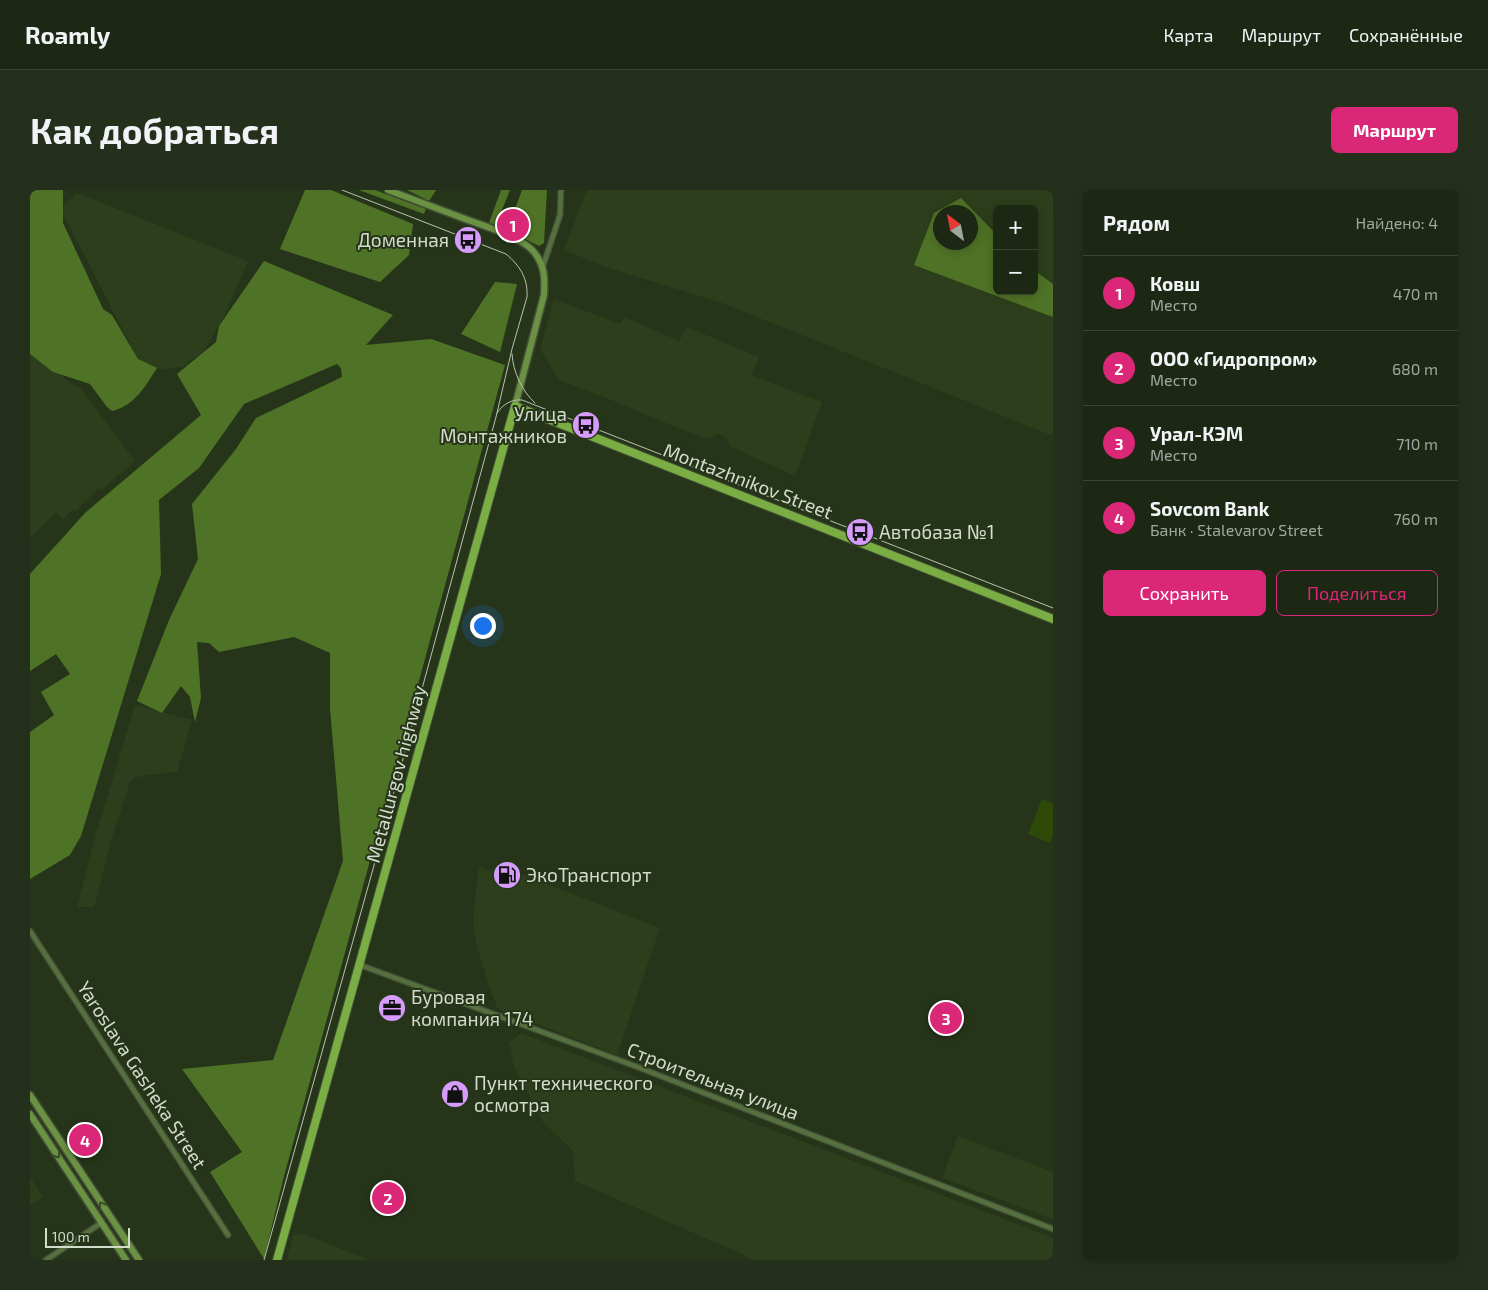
<!DOCTYPE html>
<html lang="ru">
<head>
<meta charset="utf-8">
<style>
  body { margin:0; font-family:"Exo 2",sans-serif; background:#25301c; color:#f1f3f6 }
  .controls { position:absolute; right:15px; top:15px; display:grid; overflow:hidden; border-radius:8px; box-shadow:0 2px 12px #0003 }
  .controls button { width:45px; height:45px; display:grid; place-items:center; padding:0; border:0; border-bottom:1px solid #3a4433; background:#1c2813; color:#f1f3f6; font:25px sans-serif }
  .compass { position:absolute; left:903px; top:15px; width:45px; height:45px; border-radius:50%; background:#1c2813; box-shadow:0 2px 12px #0003; rotate:328deg }
  .scale { position:absolute; left:15px; bottom:12px; width:85px; box-sizing:border-box; padding-left:5px; border:2px solid #d3dccb; border-top:0; font-size:14px; line-height:18px; white-space:nowrap; color:#d3dccb; -webkit-text-stroke:4px #263519; paint-order:stroke }
  .you { position:absolute; left:452px; top:435px; width:18px; height:18px; margin:-12px; border:4px solid #fff; border-radius:50%; background:#1a73e8; box-shadow:0 0 0 8px #1a73e833 }
  .badge { display:grid; place-items:center; width:32px; height:32px; border-radius:50%; background:#db2777; color:#fff; font-size:16px; font-weight:700 }
  .pin { position:absolute; translate:-50% -50%; border:2px solid #fff; box-shadow:0 1px 5px #0006 }
  .list { margin:0; padding:0; list-style:none }
  h2 { display:flex; justify-content:space-between; align-items:center; height:65px; margin:0; padding:0 20px; font-size:21px }
  h2 small { font-size:16px; font-weight:400; color:#a0a6a0 }
  .list li { display:grid; grid-template-columns:32px 1fr auto; gap:15px; align-items:center; box-sizing:border-box; height:75px; padding:0 20px; border-top:1px solid #3a4433 }
  .list b { display:block; font-size:19px; white-space:nowrap }
  .list p { margin:0; font-size:16px; white-space:nowrap; color:#a0a6a0 }
  .list em { font-size:16px; font-style:normal; color:#a0a6a0 }
  .actions { display:flex; gap:10px; padding:15px 20px }
  .actions a { flex:1; padding:11px 0; border:1px solid #db2777; border-radius:8px; text-align:center; font-size:18px; color:#db2777 }
  .actions .main { background:#db2777; color:#fff }
  .map { position:relative; flex:none; width:1023px; height:1070px; overflow:hidden; border-radius:8px }
  header { display:flex; align-items:center; gap:30px; box-sizing:border-box; height:70px; padding:0 25px; background:#1c2813; border-bottom:1px solid #3a4433 }
  header strong { font-size:24px }
  nav { display:flex; gap:28px; margin-inline-start:auto; font-size:18px }
  .intro { display:flex; align-items:center; justify-content:space-between; box-sizing:border-box; height:120px; padding:0 30px }
  h1 { margin:0; font-size:35px }
  .button { padding:12px 22px; border-radius:8px; background:#db2777; color:#fff; font-size:18px; font-weight:700 }
  main { display:flex; gap:30px; padding:0 30px }
  aside { flex:1; background:#1c2813; border-radius:8px; box-shadow:0 2px 12px #0003 }
  .map>svg:first-child { display:block }
  .built { fill:#2d3e1c; fill-rule:evenodd }
  .green { fill:#2e4a09 }
  .forest { fill:#4f7326; fill-rule:evenodd }
  .lines { fill:none; stroke-linecap:round; stroke-linejoin:round }
  .street-casing { stroke:#425035; stroke-width:7 }
  .secondary-casing { stroke:#425035; stroke-width:9 }
  .primary-casing { stroke:#425035; stroke-width:10 }
  .street { stroke:#566f3f; stroke-width:4.5 }
  .secondary { stroke:#6a9242; stroke-width:6 }
  .primary { stroke:#7aad43; stroke-width:8 }
  .tram { stroke:#b9c3b0; stroke-width:1 }
  .oneway { stroke:#374c23 }
  .labels { text-anchor:middle; stroke-width:4; stroke-linejoin:round; paint-order:stroke }
  .poi-label { font-size:19px; fill:#d3dccb; stroke:#263519; text-anchor:start }
  .street-label { font-size:19px; fill:#d3dccb; stroke:#263519 }
</style>
</head>
<body>
<header>
<strong>Roamly</strong>
<nav><a>Карта</a><a>Маршрут</a><a>Сохранённые</a></nav>
</header>
<div class="intro"><h1>Как добраться</h1><a class="button">Маршрут</a></div>
<main>
<div class="map">
<svg width="1023" height="1070" viewBox="0 0 1023 1070">
  <rect width="100%" height="100%" fill="#263519"/>
  <!-- built -->
  <g class="built">
    <path d="M 557,0 L 1023,0 L 1023,246 L 692,113 L 579,78 L 534,60 ZM 967,19 L 1004,19 L 1004,101 L 967,101 ZM 911,22 L 941,22 L 941,52 L 911,52 Z"/>
    <path d="M 47,3 L 218,71 L 196,123 L 174,161 L 152,177 L 132,180 L 109,171 L 30,18 Z"/>
    <path d="M 524,109 L 590,134 L 595,127 L 649,151 L 657,137 L 729,167 L 721,185 L 792,212 L 765,286 L 700,256 L 698,250 L 689,244 L 677,249 L 648,238 L 579,209 L 529,190 L 510,159 Z"/>
    <path d="M 0,160 L 35,189 L 51,199 L 105,271 L 70,301 L 68,299 L 46,321 L 42,320 L 33,330 L 27,323 L 24,324 L 0,348 Z"/>
    <path d="M 105,515 L 162,530 L 147,582 L 117,585 L 104,588 L 100,592 L 81,651 L 64,717 L 47,717 L 66,644 Z"/>
    <path d="M 470,676 L 630,738 L 587,865 L 468,819 L 458,794 L 446,752 L 443,731 L 449,677 L 468,683 Z"/>
    <path d="M 491,843 L 1023,1048 L 1023,1070 L 721,1070 L 714,1065 L 545,991 L 543,961 L 513,932 L 484,876 L 479,853 Z"/>
    <path d="M 928,946 L 1023,982 L 1023,1029 L 912,988 Z"/>
    <path d="M 0,987 L 13,1007 L 0,1016 Z"/>
    <path d="M 274,1044 L 339,1070 L 257,1070 L 263,1045 Z"/>
  </g>
  <!-- green -->
  <path class="green" d="M 1012,609 L 1023,614 L 1023,646 L 1020,653 L 998,644 Z"/>
  <!-- forest -->
  <g class="forest">
    <path d="M 0,0 L 33,0 L 33,33 L 73,119 L 82,125 L 108,169 L 127,178 C 115,197 104,216 82,221 L 77,217 L 60,194 L 23,182 L 0,164 Z"/>
    <path d="M 275,0 L 301,0 L 383,34 L 379,65 L 350,92 L 250,59 Z"/>
    <path d="M 329,0 L 345,0 L 396,19 L 394,24 Z"/>
    <path d="M 377,0 L 406,0 L 399,11 Z"/>
    <path d="M 471,0 L 480,0 L 466,35 L 459,33 Z"/>
    <path d="M 492,0 L 517,0 L 514,53 L 509,56 L 477,40 Z"/>
    <path d="M 931,8 L 967,45 L 967,101 L 1004,101 L 1004,80 L 1023,94 L 1023,127 L 884,75 L 904,23 ZM 911,22 L 941,22 L 941,52 L 911,52 Z"/>
    <path d="M 234,71 L 363,125 L 336,155 L 401,149 L 475,175 L 253,990 L 234,1069 L 180,982 L 212,962 L 152,879 L 243,870 L 313,671 L 300,518 L 300,463 L 264,447 L 189,462 L 179,453 L 167,452 L 171,508 L 165,532 L 160,507 L 151,496 L 132,523 L 107,511 L 139,430 L 168,369 L 162,314 L 206,259 L 226,228 L 312,187 L 311,178 L 307,174 L 214,214 L 169,278 L 129,310 L 131,384 L 51,646 L 40,665 L 0,689 L 0,542 L 24,525 L 11,502 L 40,484 L 26,464 L 0,481 L 0,384 L 55,323 L 171,225 L 147,184 L 186,152 L 189,136 Z"/>
    <path d="M 465,92 L 487,94 L 470,162 L 431,144 Z"/>
  </g>
  <g class="lines">
    <defs>
      <g id="street">
        <path d="M 513,76 L 530,25 L 531,0"/>
        <path d="M 0,741 L 198,1045"/>
        <path d="M 330,775 L 605,876 L 1023,1039"/>
        <path d="M 16,1070 L 71,1033"/>
      </g>
      <g id="secondary">
        <path d="M 358,0 C 385,10 411,20 438,30 C 455,36 493,48 504,62 C 515,76 515,88 514,105 L 485,216"/>
        <path d="M 0,905 L 109,1070"/>
        <path d="M 0,924 L 96,1070"/>
      </g>
      <path id="primary" d="M 247,1070 L 485,216 L 1023,429"/>
    </defs>
    <!-- street casing -->
    <use href="#street" class="street-casing"/>
    <!-- secondary casing -->
    <use href="#secondary" class="secondary-casing"/>
    <!-- primary casing -->
    <use href="#primary" class="primary-casing"/>
    <!-- street -->
    <use href="#street" class="street"/>
    <!-- secondary -->
    <use href="#secondary" class="secondary"/>
    <!-- primary -->
    <use href="#primary" class="primary"/>
    <!-- tram -->
    <g class="tram">
      <path d="M 482,164 C 483,182 492,201 505,213"/>
      <path d="M 467,223 C 473,214 482,209 492,210 L 1023,418"/>
      <path d="M 234,1070 L 343,679 L 466,227 L 482,159 L 497,107 C 498,88 490,76 476,64 L 312,0"/>
    </g>
  </g>
  <!-- one-way arrows -->
  <defs><path id="oneway-chevron" d="M-2-3.5L2.5 0L-2 3.5" fill="none" stroke-width="1.6" stroke-linecap="round" stroke-linejoin="round" transform="scale(1.25)"/></defs>
  <g class="oneway">
    <use href="#oneway-chevron" transform="translate(27 965) rotate(57)"/>
    <use href="#oneway-chevron" transform="translate(72 1015) rotate(-123)"/>
  </g>
  <!-- icons -->
  <defs>
    <symbol id="bus-disc" viewBox="-11 -11 22 22"><circle r="9.5" fill="#d59cfb" stroke="#263519"/><path d="M-5-6H5V4H4V6H2V4H-2V6H-4V4H-5ZM-3.5-4V0h7V-4ZM-3.5 1.2v1.5H-2V1.2ZM2 1.2v1.5H3.5V1.2Z" fill="#111"/></symbol>
    <symbol id="fuel-disc" viewBox="-11 -11 22 22"><circle r="9.5" fill="#d59cfb" stroke="#263519"/><path d="M-5.5-6h7V0h2V4h1.3V-2.5L3-4.5l.8-.8L6-3V5H2.5V1h-1V6h-7ZM-4.2-4.7v3.2H.2V-4.7Z" fill="#111"/></symbol>
    <symbol id="office-disc" viewBox="-11 -11 22 22"><circle r="9.5" fill="#d59cfb" stroke="#263519"/><path d="M-6-3h4V-5.5h4V-3h4V5H-6ZM-1-4.5V-3h2v-1.5ZM-6 0V1H6V0Z" fill="#111"/></symbol>
    <symbol id="shop-disc" viewBox="-11 -11 22 22"><circle r="9.5" fill="#d59cfb" stroke="#263519"/><path d="M-5-2.5h2.3a2.7 3.5 0 0 1 5.4 0H5L5.5 6h-11ZM-1.5-2.5h3a1.5 2.3 0 0 0-3 0Z" fill="#111"/></symbol>
  </defs>
  <g fill-rule="evenodd">
    <use href="#bus-disc" x="422" y="34" width="32" height="32"/>
    <use href="#bus-disc" x="540" y="219" width="32" height="32"/>
    <use href="#bus-disc" x="814" y="326" width="32" height="32"/>
    <use href="#fuel-disc" x="461" y="669" width="32" height="32"/>
    <use href="#office-disc" x="346" y="802" width="32" height="32"/>
    <use href="#shop-disc" x="409" y="888" width="32" height="32"/>
  </g>
  <g class="labels">
    <!-- poi labels -->
    <g class="poi-label">
      <text x="419" y="57" text-anchor="end">Доменная</text>
      <text x="537" y="231" text-anchor="end">Улица<tspan x="537" dy="22">Монтажников</tspan></text>
      <text x="849" y="349">Автобаза №1</text>
      <text x="496" y="692">ЭкоТранспорт</text>
      <text x="381" y="814">Буровая<tspan x="381" dy="22">компания 174</tspan></text>
      <text x="444" y="900">Пункт технического<tspan x="444" dy="22">осмотра</tspan></text>
    </g>
    <!-- street labels -->
    <g class="street-label">
      <text transform="translate(718 291) rotate(21)" y="7">Montazhnikov Street</text>
      <text transform="translate(366 584) rotate(-75)" y="7">Metallurgov highway</text>
      <text transform="translate(112 885) rotate(57)" y="7">Yaroslava Gasheka Street</text>
      <text transform="translate(683 891) rotate(21)" y="7">Строительная улица</text>
    </g>
  </g>
</svg>
<div class="controls">
<button>+</button>
<button>−</button>
</div>
<svg class="compass" viewBox="-18 -18 36 36"><path d="M0-13l5 13h-10z" fill="#e53935"/><path d="M0 13l5-13h-10z" fill="#a0a6a0"/></svg>
<div class="scale">100 m</div>
<div class="you"></div>
<div class="pin badge" style="left:483px;top:35px">1</div>
<div class="pin badge" style="left:358px;top:1008px">2</div>
<div class="pin badge" style="left:916px;top:828px">3</div>
<div class="pin badge" style="left:55px;top:950px">4</div>
</div>
<aside>
<h2>Рядом<small>Найдено: 4</small></h2>
<ul class="list">
<li><span class="badge">1</span><div><b>Ковш</b><p>Место</p></div><em>470 m</em></li>
<li><span class="badge">2</span><div><b>ООО «Гидропром»</b><p>Место</p></div><em>680 m</em></li>
<li><span class="badge">3</span><div><b>Урал-КЭМ</b><p>Место</p></div><em>710 m</em></li>
<li><span class="badge">4</span><div><b>Sovcom Bank</b><p>Банк · Stalevarov Street</p></div><em>760 m</em></li>
</ul>
<div class="actions"><a class="main">Сохранить</a><a>Поделиться</a></div>
</aside>
</main>
</body>
</html>
